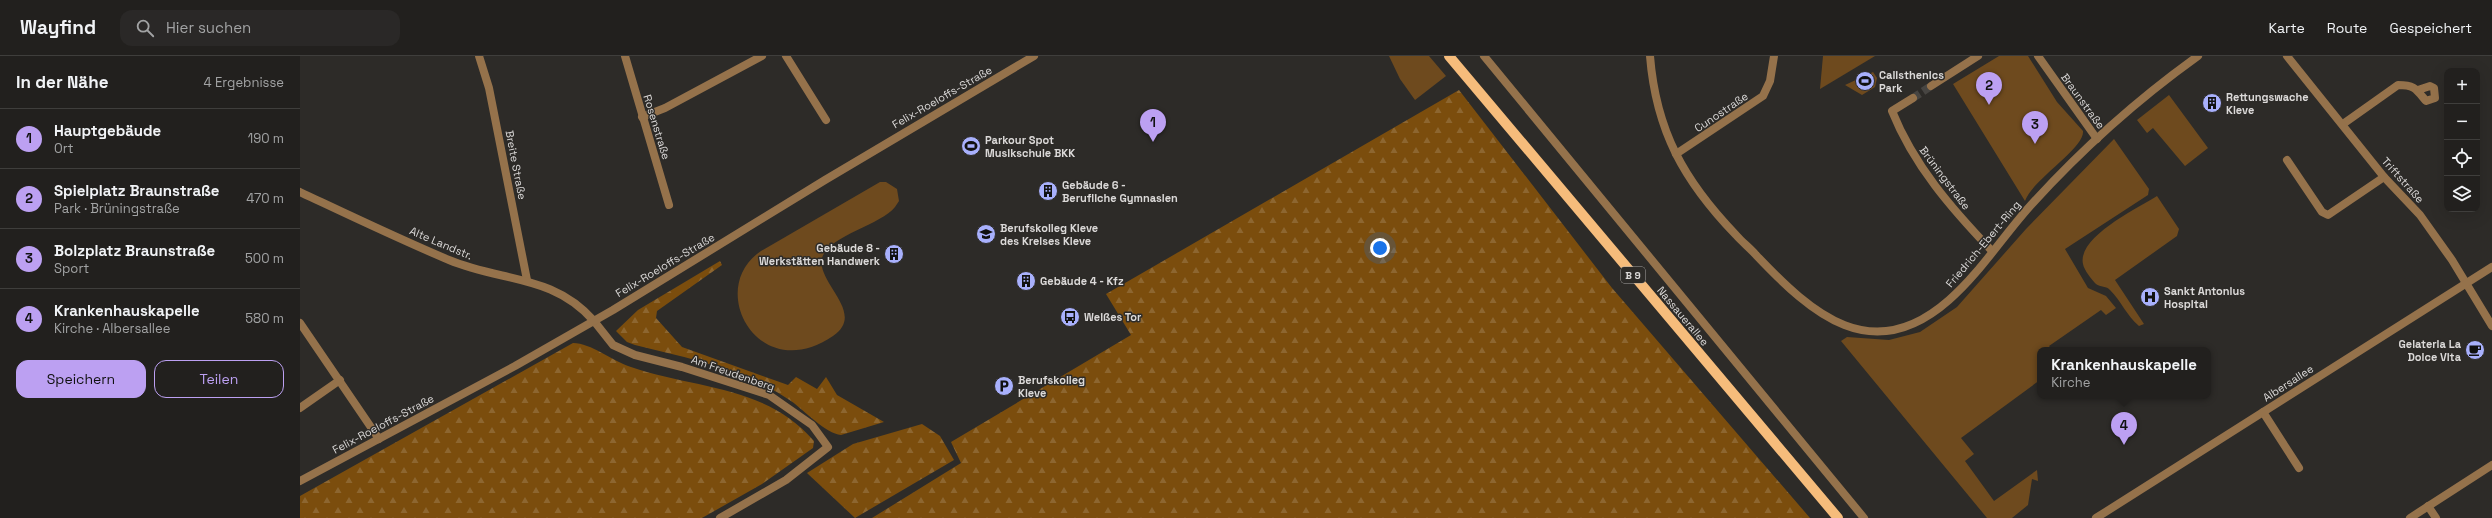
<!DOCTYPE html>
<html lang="de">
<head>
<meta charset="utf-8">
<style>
  body { margin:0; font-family:"Space Grotesk",sans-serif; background:#2a2827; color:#f1f3f6 }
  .controls { position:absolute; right:12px; top:12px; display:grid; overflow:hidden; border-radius:8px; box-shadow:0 4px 16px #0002 }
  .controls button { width:36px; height:36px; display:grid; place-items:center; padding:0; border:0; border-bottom:1px solid #3f3e3c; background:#22201e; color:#f1f3f6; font:20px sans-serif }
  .you { position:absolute; left:1080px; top:192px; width:14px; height:14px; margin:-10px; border:3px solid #fff; border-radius:50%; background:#1a73e8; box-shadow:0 0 0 6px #1a73e833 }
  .badge { display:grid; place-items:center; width:26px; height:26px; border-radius:50%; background:#bca0f2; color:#111; font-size:13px; font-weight:700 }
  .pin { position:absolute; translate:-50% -33px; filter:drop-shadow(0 1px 2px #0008) }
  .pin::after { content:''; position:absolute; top:21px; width:14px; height:12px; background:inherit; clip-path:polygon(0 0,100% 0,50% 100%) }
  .popup { position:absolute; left:1737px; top:291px; width:174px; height:52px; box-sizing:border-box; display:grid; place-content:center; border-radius:8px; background:#22201e; filter:drop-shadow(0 1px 3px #0005); font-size:13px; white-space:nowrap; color:#a2a3a4 }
  .popup b { font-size:15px; color:#f1f3f6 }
  .popup::after { content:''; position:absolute; left:50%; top:100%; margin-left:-8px; border:8px solid transparent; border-top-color:#22201e }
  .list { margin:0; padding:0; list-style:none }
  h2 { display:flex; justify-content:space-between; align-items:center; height:52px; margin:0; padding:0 16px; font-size:17px }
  h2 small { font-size:13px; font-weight:400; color:#a2a3a4 }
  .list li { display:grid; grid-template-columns:26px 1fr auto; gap:12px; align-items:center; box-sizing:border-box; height:60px; padding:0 16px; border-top:1px solid #3f3e3c }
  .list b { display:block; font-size:15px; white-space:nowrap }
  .list p { margin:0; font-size:13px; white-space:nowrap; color:#a2a3a4 }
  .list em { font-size:13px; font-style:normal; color:#a2a3a4 }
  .actions { display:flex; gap:8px; padding:12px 16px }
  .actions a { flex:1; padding:9px 0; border:1px solid #bca0f2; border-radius:12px; text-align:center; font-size:14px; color:#bca0f2 }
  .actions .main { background:#bca0f2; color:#111 }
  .icon { flex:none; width:22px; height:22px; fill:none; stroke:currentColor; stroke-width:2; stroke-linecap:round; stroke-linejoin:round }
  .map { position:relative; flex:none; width:2192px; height:462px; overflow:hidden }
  header { display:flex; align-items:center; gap:24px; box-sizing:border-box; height:56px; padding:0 20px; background:#22201e; border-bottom:1px solid #3f3e3c }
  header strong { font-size:19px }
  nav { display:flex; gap:22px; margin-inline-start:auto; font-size:14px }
  .search { width:280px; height:36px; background:#2a2827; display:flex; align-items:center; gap:10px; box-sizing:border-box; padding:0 14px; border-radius:12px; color:#a2a3a4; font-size:15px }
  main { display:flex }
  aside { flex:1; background:#22201e }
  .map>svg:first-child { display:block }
  .green { fill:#6e4a1e }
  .forest { fill:url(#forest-firs) }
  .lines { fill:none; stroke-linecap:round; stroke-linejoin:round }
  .minor-tunnel { stroke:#474542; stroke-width:8; stroke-dasharray:8 4; stroke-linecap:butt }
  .minor { stroke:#95724b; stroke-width:8 }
  .tertiary { stroke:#95724b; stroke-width:8 }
  .primary { stroke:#f6bc7b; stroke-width:10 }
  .labels { text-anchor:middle; stroke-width:3; stroke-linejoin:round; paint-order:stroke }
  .shield { fill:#2d2b28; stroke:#a7a5a3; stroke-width:1 }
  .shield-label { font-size:10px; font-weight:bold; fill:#dbd9d8 }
  .poi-label { font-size:11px; font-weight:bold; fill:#dbd9d8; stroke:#2d2b28; text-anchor:start }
  .street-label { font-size:11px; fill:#dbd9d8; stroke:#2d2b28 }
</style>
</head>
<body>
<header>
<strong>Wayfind</strong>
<div class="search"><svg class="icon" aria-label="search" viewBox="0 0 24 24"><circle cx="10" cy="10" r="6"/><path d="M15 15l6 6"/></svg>Hier suchen</div>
<nav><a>Karte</a><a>Route</a><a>Gespeichert</a></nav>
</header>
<main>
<aside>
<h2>In der Nähe<small>4 Ergebnisse</small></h2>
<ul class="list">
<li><span class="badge">1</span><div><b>Hauptgebäude</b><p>Ort</p></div><em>190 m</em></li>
<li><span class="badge">2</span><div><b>Spielplatz Braunstraße</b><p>Park · Brüningstraße</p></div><em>470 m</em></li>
<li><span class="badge">3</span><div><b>Bolzplatz Braunstraße</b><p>Sport</p></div><em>500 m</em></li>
<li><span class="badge">4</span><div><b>Krankenhauskapelle</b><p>Kirche · Albersallee</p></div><em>580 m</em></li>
</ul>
<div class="actions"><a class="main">Speichern</a><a>Teilen</a></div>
</aside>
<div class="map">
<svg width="2192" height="462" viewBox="0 0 2192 462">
  <defs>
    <pattern id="forest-firs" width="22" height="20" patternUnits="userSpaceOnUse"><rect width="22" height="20" fill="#7b4d0d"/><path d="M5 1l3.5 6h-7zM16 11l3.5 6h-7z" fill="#8d6630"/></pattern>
  </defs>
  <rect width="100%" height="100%" fill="#2d2b28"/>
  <!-- green -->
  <g class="green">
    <path d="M 1089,0 L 1129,0 L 1146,20 L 1115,44 L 1100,23 Z"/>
    <path d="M 1523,0 L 1575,0 L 1520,33 Z"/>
    <path d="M 1699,0 L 1728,0 L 1757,46 L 1783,75 C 1785,92 1733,123 1725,145 L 1653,28 Z"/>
    <path d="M 1573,16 L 1577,22 L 1575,31 L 1562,39 L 1545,29 Z"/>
    <path d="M 1869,39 L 1908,92 L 1885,110 L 1853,72 L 1847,77 L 1837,64 Z"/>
    <path d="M 1814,83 L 1849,133 L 1848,139 L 1765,193 L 1788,232 L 1806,240 L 1816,252 L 1806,259 L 1801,254 L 1749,290 L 1752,294 L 1740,294 L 1740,324 L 1661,382 L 1674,398 L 1665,405 L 1694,445 L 1737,414 L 1738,425 L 1732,423 L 1728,449 L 1712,462 L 1687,462 L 1541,285 L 1547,281 L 1589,284 L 1620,276 L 1657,251 L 1726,173 Z"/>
    <path d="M 580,126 L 586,126 L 597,133 L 599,145 L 595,151 C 581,169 528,180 522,202 C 516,227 567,257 533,280 C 458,331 405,232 461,195 Z"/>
    <path d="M 1857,140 L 1879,173 L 1877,180 L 1815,224 L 1844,268 L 1839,270 C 1827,260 1821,245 1810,234 C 1807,230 1800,231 1796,228 C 1792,224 1784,214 1783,208 C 1777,181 1838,152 1857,140 Z"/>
  </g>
  <!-- forest -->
  <g class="forest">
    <path d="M 1159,34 L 1312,232 L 1510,462 L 572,462 L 661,407 L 651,386 L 831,279 L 806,238 Z"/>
    <path d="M 420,205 L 422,209 L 357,255 L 356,262 L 382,291 L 488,329 L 496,321 L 517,333 L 526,321 L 537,339 L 584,366 L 541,379 C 526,378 504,354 491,345 C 446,314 388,302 335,289 L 327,286 L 316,275 L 338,254 Z"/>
    <path d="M 273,287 C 291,287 312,305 331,311 C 395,333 466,329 514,385 L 513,392 L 462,428 L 402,462 L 0,462 L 0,440 Z"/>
    <path d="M 622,368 L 640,380 L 654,404 L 555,462 L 507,417 L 553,388 Z"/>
  </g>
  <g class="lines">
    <!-- minor-tunnel -->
    <path class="minor-tunnel" d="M 1613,42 L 1631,30"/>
    <!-- minor -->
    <g class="minor">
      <path d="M 179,0 L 189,32 L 227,224"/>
      <path d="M 325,0 L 369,149"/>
      <path d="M 486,0 L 526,64"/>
      <path d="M 1184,0 L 1564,462"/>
      <path d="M 1350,0 C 1356,75 1384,125 1436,179 C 1442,186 1450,192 1456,199 C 1512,258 1572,312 1649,244 C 1680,217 1703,180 1731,149 C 1781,94 1838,43 1898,0"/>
      <path d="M 1738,0 L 1797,83"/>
      <path d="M 1631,30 L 1678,0"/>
      <path d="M 1613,42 L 1592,55 C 1614,110 1652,153 1692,195"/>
      <path d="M 342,61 L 365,52 L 462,0"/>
      <path d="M 2043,68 L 2098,29 C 2115,29 2116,33 2126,45 L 2135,42 L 2134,32 L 2130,30 L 2118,34"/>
      <path d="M 1376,98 L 1463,40 L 1470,25 L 1474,0"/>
      <path d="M 1987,104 L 2022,156 L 2028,159 L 2084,121"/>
      <path d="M 294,265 L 313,289 L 335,299 L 382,311 L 469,339 L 512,369 L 528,391 L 486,424 L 420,462"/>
      <path d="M 0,267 L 79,383"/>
      <path d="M 0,352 L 40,324"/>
      <path d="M 1963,356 L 1999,412"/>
      <path d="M 2128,450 L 2136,462"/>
      <path d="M 2110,462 L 2192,409"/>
    </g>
    <!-- tertiary -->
    <g class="tertiary">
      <path d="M 1987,0 L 2084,121 L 2120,159 L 2152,204 L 2192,270"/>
      <path d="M 0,136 C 49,159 99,183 149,204 C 201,226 253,218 294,265"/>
      <path d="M 0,425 L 215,310 L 313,254 L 525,124 L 734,0"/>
      <path d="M 1796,462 L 2192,211"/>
    </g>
    <!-- primary -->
    <path class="primary" d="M 1149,0 L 1538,462"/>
  </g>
  <!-- icons -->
  <defs>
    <symbol id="stadium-disc" viewBox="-11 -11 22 22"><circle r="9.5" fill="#a8b0fc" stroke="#2d2b28"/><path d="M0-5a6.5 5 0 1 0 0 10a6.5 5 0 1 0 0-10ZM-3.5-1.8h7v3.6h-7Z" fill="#111"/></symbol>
    <symbol id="building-disc" viewBox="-11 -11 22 22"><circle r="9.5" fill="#a8b0fc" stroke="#2d2b28"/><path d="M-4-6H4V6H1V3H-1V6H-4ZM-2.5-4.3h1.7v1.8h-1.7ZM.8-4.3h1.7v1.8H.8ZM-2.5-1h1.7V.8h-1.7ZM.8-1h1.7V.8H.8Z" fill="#111"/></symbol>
    <symbol id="school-disc" viewBox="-11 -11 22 22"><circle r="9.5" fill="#a8b0fc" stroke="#2d2b28"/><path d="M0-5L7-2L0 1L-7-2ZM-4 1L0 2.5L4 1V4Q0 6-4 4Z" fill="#111"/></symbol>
    <symbol id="hospital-disc" viewBox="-11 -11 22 22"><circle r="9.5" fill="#a8b0fc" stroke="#2d2b28"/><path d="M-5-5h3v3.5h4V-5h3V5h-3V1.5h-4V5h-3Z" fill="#111"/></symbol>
    <symbol id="bus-disc" viewBox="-11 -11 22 22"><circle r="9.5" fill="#a8b0fc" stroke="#2d2b28"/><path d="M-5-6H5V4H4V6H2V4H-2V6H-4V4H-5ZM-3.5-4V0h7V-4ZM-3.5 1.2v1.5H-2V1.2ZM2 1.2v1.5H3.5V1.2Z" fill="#111"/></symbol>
    <symbol id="cafe-disc" viewBox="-11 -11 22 22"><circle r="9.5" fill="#a8b0fc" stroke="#2d2b28"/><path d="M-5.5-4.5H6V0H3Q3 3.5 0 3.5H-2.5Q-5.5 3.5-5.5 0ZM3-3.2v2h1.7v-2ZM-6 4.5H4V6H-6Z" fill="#111"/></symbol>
    <symbol id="parking-disc" viewBox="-11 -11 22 22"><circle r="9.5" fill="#a8b0fc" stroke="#2d2b28"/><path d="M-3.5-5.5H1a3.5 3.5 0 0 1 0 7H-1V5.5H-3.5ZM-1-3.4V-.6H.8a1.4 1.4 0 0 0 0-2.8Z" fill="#111"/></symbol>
  </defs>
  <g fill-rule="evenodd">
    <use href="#stadium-disc" x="1554" y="14" width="22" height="22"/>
    <use href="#building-disc" x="1901" y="36" width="22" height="22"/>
    <use href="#stadium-disc" x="660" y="79" width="22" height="22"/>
    <use href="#building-disc" x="737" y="124" width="22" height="22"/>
    <use href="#school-disc" x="675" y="167" width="22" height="22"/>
    <use href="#building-disc" x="583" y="187" width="22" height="22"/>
    <use href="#building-disc" x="715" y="214" width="22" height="22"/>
    <use href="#hospital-disc" x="1839" y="230" width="22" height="22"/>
    <use href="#bus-disc" x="759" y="250" width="22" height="22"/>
    <use href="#cafe-disc" x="2164" y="283" width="22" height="22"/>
    <use href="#parking-disc" x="693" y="319" width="22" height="22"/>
  </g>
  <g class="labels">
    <!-- shield labels -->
    <rect class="shield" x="1321" y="211" width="24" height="16" rx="3"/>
    <g class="shield-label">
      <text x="1333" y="223">B 9</text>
    </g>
    <!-- poi labels -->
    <g class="poi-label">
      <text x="1579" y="23">Calisthenics<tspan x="1579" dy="13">Park</tspan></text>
      <text x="1926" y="45">Rettungswache<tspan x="1926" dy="13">Kleve</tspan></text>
      <text x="685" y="88">Parkour Spot<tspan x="685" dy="13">Musikschule BKK</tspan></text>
      <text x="762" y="133">Gebäude 6 -<tspan x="762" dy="13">Berufliche Gymnasien</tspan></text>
      <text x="700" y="176">Berufskolleg Kleve<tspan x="700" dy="13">des Kreises Kleve</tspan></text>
      <text x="580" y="196" text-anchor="end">Gebäude 8 -<tspan x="580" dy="13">Werkstätten Handwerk</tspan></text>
      <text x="740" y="229">Gebäude 4 - Kfz</text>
      <text x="1864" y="239">Sankt Antonius<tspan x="1864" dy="13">Hospital</tspan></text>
      <text x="784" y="265">Weißes Tor</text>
      <text x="2161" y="292" text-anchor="end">Gelateria La<tspan x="2161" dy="13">Dolce Vita</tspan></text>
      <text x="718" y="328">Berufskolleg<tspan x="718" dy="13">Kleve</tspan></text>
    </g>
    <!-- street labels -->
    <g class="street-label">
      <text transform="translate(642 41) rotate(-30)" y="4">Felix-Roeloffs-Straße</text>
      <text transform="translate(1783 45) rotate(54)" y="4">Braunstraße</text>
      <text transform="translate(1421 56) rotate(-34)" y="4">Cunostraße</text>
      <text transform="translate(357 71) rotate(73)" y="4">Rosenstraße</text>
      <text transform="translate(216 109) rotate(79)" y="4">Breite Straße</text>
      <text transform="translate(1645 122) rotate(53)" y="4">Brüningstraße</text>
      <text transform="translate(2103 124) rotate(48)" y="4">Triftstraße</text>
      <text transform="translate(141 187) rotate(23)" y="4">Alte Landstr.</text>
      <text transform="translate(1683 188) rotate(-50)" y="4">Friedrich-Ebert-Ring</text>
      <text transform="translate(365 209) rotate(-31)" y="4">Felix-Roeloffs-Straße</text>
      <text transform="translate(1383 260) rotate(50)" y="4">Nassauerallee</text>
      <text transform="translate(433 317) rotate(19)" y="4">Am Freudenberg</text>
      <text transform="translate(1988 327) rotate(-33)" y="4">Albersallee</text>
      <text transform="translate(83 368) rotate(-28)" y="4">Felix-Roeloffs-Straße</text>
    </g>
  </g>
</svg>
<div class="controls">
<button>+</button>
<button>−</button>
<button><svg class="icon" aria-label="locate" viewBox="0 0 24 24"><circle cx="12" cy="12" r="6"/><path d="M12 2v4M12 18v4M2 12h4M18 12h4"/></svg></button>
<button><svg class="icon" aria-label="layers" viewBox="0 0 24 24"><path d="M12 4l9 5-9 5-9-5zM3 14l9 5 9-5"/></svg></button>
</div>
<div class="you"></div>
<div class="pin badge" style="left:853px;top:86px">1</div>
<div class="pin badge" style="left:1689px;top:49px">2</div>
<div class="pin badge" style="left:1735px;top:88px">3</div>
<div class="pin badge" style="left:1824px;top:389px">4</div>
<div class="popup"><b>Krankenhauskapelle</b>Kirche</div>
</div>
</main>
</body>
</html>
